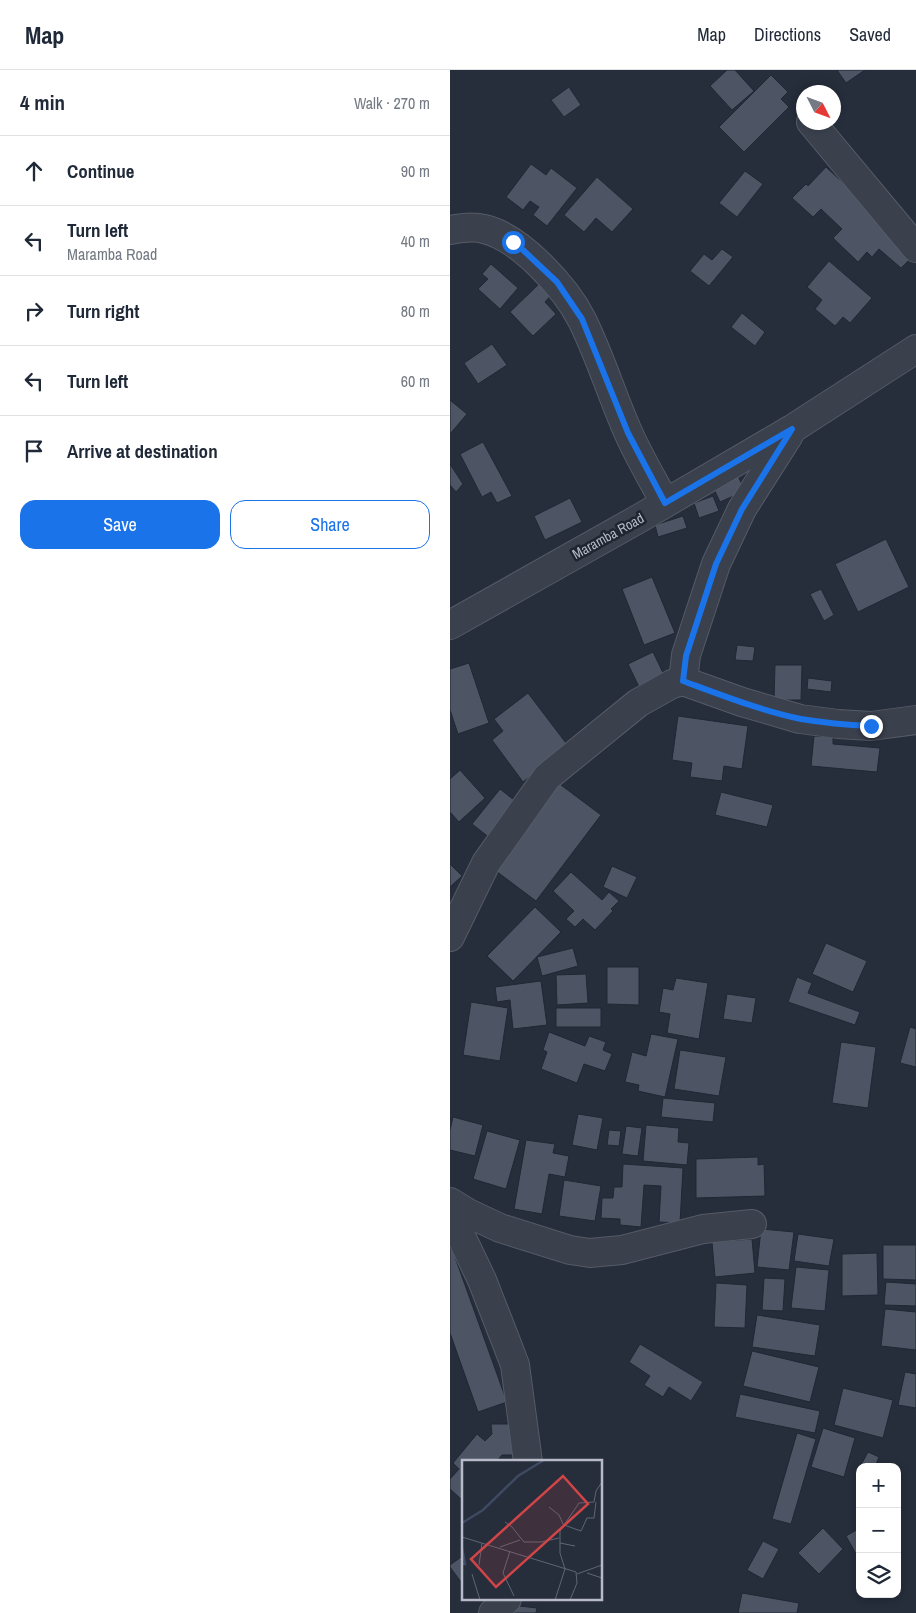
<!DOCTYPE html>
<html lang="en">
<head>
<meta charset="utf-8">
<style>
  body { margin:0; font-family:"Archivo Narrow",sans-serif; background:#f2f2f3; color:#1f2937 }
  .controls { position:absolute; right:15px; bottom:15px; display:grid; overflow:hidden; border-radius:10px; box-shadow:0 2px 8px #0003 }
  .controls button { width:45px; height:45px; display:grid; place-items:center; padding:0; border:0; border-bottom:1px solid #e0e1e3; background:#fff; color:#1f2937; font:25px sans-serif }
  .compass { position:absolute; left:346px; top:15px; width:45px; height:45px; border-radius:50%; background:#fff; box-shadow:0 2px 8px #0003; rotate:132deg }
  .stop { position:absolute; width:15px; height:15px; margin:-11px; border:4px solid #1a73e8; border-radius:50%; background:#fff }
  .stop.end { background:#1a73e8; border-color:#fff; box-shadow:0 1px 5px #0008 }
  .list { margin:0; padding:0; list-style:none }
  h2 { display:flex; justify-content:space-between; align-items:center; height:65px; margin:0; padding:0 20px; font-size:21px }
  h2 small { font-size:16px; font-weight:400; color:#747a83 }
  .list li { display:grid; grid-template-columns:32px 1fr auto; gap:15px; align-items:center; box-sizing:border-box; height:70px; padding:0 20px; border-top:1px solid #e0e1e3 }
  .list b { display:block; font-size:19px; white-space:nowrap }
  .list p { margin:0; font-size:16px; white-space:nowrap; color:#747a83 }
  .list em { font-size:16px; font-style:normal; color:#747a83 }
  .actions { display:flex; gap:10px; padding:15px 20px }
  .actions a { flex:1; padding:11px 0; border:1px solid #1a73e8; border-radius:15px; text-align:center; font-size:18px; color:#1a73e8 }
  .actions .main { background:#1a73e8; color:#fff }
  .icon { flex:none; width:28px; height:28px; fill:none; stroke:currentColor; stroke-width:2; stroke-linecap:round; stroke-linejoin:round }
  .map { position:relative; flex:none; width:466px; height:1543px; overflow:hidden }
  header { display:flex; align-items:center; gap:30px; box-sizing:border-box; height:70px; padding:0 25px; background:#fff; border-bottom:1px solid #e0e1e3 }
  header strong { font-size:24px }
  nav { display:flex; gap:28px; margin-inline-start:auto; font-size:18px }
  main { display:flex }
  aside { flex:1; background:#fff }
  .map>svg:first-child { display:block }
  .building { fill:#4d5565; stroke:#212733 }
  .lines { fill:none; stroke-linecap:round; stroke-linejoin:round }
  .minor-casing { stroke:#555b67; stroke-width:30 }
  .minor { stroke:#3a404c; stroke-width:28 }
  .route { stroke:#1a73e8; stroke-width:6 }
  .labels { text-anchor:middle; stroke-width:5; stroke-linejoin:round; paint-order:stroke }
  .street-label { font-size:14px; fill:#b6bbc7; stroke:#1f2531 }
  .inset-river { fill:none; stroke:#3d4a62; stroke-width:2.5 }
  .inset-road { fill:none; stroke:#606673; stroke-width:1 }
  .view { fill:#d04548; fill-opacity:0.15; stroke:#d04548; stroke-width:2.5 }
  .inset-edge { fill:none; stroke:#b6bbc7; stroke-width:2.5 }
</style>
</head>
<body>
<header>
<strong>Map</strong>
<nav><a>Map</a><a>Directions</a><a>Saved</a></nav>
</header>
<main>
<aside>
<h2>4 min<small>Walk · 270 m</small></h2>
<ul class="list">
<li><svg class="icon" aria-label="ahead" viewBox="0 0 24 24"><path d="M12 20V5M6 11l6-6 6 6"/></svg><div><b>Continue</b></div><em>90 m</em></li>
<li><svg class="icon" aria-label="left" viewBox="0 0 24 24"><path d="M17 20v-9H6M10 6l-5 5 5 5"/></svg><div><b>Turn left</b><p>Maramba Road</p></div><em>40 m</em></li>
<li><svg class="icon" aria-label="right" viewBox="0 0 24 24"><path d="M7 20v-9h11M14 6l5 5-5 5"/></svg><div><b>Turn right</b></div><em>80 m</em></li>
<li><svg class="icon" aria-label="left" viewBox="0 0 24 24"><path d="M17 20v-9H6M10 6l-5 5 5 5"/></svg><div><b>Turn left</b></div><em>60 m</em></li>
<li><svg class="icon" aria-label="arrive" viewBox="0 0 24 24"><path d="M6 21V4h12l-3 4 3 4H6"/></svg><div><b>Arrive at destination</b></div></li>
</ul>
<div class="actions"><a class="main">Save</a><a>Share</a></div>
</aside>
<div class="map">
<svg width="466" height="1543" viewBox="0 0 466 1543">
  <rect width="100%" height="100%" fill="#262d3b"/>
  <!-- building -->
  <g class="building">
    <path d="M 277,0 L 285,0 L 304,21 L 282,40 L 260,16 Z"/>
    <path d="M 387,0 L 415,0 L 396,13 Z"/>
    <path d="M 321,5 L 338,22 L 331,29 L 339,37 L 294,82 L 269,57 Z"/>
    <path d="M 119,17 L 131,35 L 114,47 L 101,30 Z"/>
    <path d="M 81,94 L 96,105 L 101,98 L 127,118 L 97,156 L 83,145 L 89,137 L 80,131 L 73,140 L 56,127 Z"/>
    <path d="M 376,97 L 445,161 L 439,168 L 461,188 L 451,198 L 429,179 L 422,187 L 417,182 L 408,192 L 383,168 L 392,159 L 371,139 L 363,147 L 342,128 L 356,114 L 358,116 Z"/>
    <path d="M 295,101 L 313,114 L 287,147 L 269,133 Z"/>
    <path d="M 147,107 L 183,139 L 162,162 L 146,148 L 134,162 L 114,145 Z"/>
    <path d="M 272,179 L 283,187 L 259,216 L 240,201 L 254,184 L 262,190 Z"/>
    <path d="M 379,191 L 422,228 L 400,253 L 393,247 L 385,256 L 365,239 L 372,230 L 357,217 Z"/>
    <path d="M 41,194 L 68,218 L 50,239 L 28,219 L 38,209 L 32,204 Z"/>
    <path d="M 92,211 L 103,223 L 95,232 L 106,244 L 83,266 L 60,242 Z"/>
    <path d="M 292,243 L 315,262 L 305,276 L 281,257 Z"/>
    <path d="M 42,274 L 57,295 L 28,314 L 14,293 Z"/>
    <path d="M 0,330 L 17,344 L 0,364 Z"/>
    <path d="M 33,372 L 62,426 L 47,433 L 41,422 L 32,427 L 10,384 Z"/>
    <path d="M 0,394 L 13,414 L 6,422 L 0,415 Z"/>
    <path d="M 288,406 L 295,421 L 270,432 L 263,417 Z"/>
    <path d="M 263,426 L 269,441 L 249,448 L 244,433 Z"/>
    <path d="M 120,428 L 132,452 L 95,470 L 84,446 Z"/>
    <path d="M 233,446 L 237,458 L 208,467 L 205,455 Z"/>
    <path d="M 436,469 L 459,517 L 408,542 L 385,494 Z"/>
    <path d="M 202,507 L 225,563 L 194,575 L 172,519 Z"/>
    <path d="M 371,519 L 384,545 L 374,551 L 360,524 Z"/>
    <path d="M 287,575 L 305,577 L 303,591 L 285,590 Z"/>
    <path d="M 203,582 L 217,611 L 192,623 L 178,594 Z"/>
    <path d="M 19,593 L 39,653 L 8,664 L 0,640 L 0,599 Z"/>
    <path d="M 325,595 L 352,595 L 351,630 L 324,630 Z"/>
    <path d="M 358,608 L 382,611 L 381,622 L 357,619 Z"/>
    <path d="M 78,623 L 119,677 L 73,712 L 42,670 L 53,661 L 44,649 Z"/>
    <path d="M 228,646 L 298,656 L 292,699 L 274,696 L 272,711 L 240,707 L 242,693 L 222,690 Z"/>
    <path d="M 364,666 L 383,667 L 383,674 L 430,678 L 427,702 L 361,696 Z"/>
    <path d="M 10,700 L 35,728 L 9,752 L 0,742 L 0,709 Z"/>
    <path d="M 103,709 L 151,745 L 86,831 L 38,795 Z"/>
    <path d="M 50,719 L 73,737 L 45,772 L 22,754 Z"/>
    <path d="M 271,722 L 323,735 L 317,757 L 265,745 Z"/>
    <path d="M 0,794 L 12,806 L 0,817 Z"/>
    <path d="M 162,796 L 187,807 L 177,828 L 153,817 Z"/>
    <path d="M 121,802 L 152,830 L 159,822 L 169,831 L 161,839 L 163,841 L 145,860 L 133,849 L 125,857 L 116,849 L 124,841 L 103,821 Z"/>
    <path d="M 85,837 L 111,862 L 63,911 L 37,886 Z"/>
    <path d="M 376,873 L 417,891 L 403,922 L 362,904 Z"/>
    <path d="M 123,878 L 128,896 L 92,906 L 87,887 Z"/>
    <path d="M 157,897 L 189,897 L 189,935 L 157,934 Z"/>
    <path d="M 136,904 L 138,933 L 107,935 L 106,905 Z"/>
    <path d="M 347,907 L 362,913 L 358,923 L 410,942 L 405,955 L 338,932 Z"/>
    <path d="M 226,908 L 258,913 L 249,969 L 217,963 L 220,944 L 209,942 L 213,918 L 223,920 Z"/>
    <path d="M 91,911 L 97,955 L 63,959 L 60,930 L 47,932 L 45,917 Z"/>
    <path d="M 277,924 L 306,928 L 302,953 L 273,949 Z"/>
    <path d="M 21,932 L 58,938 L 50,991 L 13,985 Z"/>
    <rect x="106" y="938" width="45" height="19"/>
    <path d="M 460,957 L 466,959 L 466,997 L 450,993 Z"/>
    <path d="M 99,962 L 135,976 L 139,966 L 156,972 L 153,980 L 162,984 L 155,1001 L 134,994 L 127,1013 L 91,999 L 97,982 L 93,980 Z"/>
    <path d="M 201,964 L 228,969 L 215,1027 L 188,1021 L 189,1015 L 175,1012 L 182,982 L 196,986 Z"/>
    <path d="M 391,972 L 426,977 L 418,1038 L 382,1033 Z"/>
    <path d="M 230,980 L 276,987 L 269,1026 L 224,1019 Z"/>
    <path d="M 213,1028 L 265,1033 L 263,1052 L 211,1047 Z"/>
    <path d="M 128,1044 L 153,1048 L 147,1080 L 122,1075 Z"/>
    <path d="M 3,1047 L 33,1055 L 25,1086 L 0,1080 L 0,1060 Z"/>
    <path d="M 196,1055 L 229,1058 L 228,1072 L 239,1073 L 237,1095 L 193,1091 Z"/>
    <path d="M 176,1056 L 192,1058 L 188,1086 L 172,1084 Z"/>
    <path d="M 159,1060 L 171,1061 L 169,1076 L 157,1075 Z"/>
    <path d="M 37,1061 L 70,1070 L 56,1119 L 23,1109 Z"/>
    <path d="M 76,1070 L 105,1074 L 103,1083 L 119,1086 L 115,1107 L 99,1104 L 92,1144 L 64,1139 Z"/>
    <path d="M 308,1087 L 308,1095 L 314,1094 L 315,1126 L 246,1128 L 246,1089 Z"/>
    <path d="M 173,1094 L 233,1098 L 230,1153 L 209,1152 L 211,1116 L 194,1115 L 191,1157 L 170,1155 L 170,1149 L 151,1148 L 152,1128 L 163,1128 L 164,1117 L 172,1117 Z"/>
    <path d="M 114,1110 L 151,1116 L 145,1151 L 109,1146 Z"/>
    <path d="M 311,1159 L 344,1162 L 339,1200 L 307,1197 Z"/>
    <path d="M 348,1164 L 384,1169 L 379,1196 L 344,1191 Z"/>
    <path d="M 302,1169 L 305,1203 L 265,1207 L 262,1172 Z"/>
    <path d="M 433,1175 L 466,1175 L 466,1210 L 433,1209 Z"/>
    <path d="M 0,1176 L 1,1176 L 57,1332 L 28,1342 L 0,1263 Z"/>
    <path d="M 427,1183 L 428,1225 L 392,1226 L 392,1184 Z"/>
    <path d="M 346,1197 L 379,1200 L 375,1241 L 341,1238 Z"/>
    <path d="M 314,1208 L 335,1209 L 333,1241 L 312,1240 Z"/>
    <path d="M 436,1212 L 466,1214 L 466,1236 L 434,1235 Z"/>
    <path d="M 266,1213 L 297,1215 L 295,1258 L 264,1257 Z"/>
    <path d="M 435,1239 L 466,1242 L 466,1280 L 431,1276 Z"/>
    <path d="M 307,1245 L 370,1255 L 365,1286 L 302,1277 Z"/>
    <path d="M 190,1274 L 253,1312 L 241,1331 L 219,1317 L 213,1327 L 194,1315 L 200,1306 L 179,1292 Z"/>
    <path d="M 302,1281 L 369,1297 L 360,1332 L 293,1316 Z"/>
    <path d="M 455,1302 L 466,1304 L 466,1338 L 448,1335 Z"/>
    <path d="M 393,1318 L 443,1330 L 433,1368 L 384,1355 Z"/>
    <path d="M 290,1324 L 370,1341 L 365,1363 L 285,1347 Z"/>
    <path d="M 41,1354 L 67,1354 L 67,1385 L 52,1385 L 46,1392 L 14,1392 L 14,1427 L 11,1429 L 0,1419 L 0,1409 L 9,1399 L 3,1393 L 27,1364 L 35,1371 L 42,1364 Z"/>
    <path d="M 373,1358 L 405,1368 L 394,1407 L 361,1397 Z"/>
    <path d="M 347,1363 L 366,1369 L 341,1454 L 322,1449 Z"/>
    <path d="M 418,1382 L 429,1387 L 425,1397 L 410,1397 Z"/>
    <path d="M 373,1458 L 393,1479 L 369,1504 L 348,1483 Z"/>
    <path d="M 410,1458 L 410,1491 L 396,1466 Z"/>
    <path d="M 313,1471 L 329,1479 L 313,1509 L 297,1500 Z"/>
    <path d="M 14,1485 L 14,1516 L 0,1497 L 0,1495 Z"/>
    <path d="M 292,1523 L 349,1533 L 347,1543 L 288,1543 Z"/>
    <path d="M 61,1535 L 87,1538 L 86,1543 L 60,1543 Z"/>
  </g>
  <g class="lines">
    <defs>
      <g id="minor">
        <path d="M 361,52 L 466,178"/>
        <path d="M 0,160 C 11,158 23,156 34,159 C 70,167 116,218 132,250 C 150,286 162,326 178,362 C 189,387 203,410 215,433"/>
        <path d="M 0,555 L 190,448 L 342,359 L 466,279"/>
        <path d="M 233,611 L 236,585 L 266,494 L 292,439 L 339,365"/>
        <path d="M 0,867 L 36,793 L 97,707 L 188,633 L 222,614 L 233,611 L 292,632 L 350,649 L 388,654 L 421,656 L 466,650"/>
        <path d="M 0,1132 L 18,1143 L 50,1158 L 120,1180 L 140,1183 L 172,1180 L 253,1159 L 302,1154"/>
        <path d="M 0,1143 L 32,1210 L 57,1274 L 65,1295 L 78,1392"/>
        <path d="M 43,1543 L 57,1529"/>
      </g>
    </defs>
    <!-- minor casing -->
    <use href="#minor" class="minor-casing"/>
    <!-- minor -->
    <use href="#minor" class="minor"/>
  </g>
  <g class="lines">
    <!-- route -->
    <path class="route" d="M 63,172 L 73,180 L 107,212 L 132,249 L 178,363 L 215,433 L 342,359 L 292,439 L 266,494 L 236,586 L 233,611 C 271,625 312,641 351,649 C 375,653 398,655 421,656"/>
  </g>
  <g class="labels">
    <!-- street labels -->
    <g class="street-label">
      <text transform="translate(158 466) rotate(-29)" y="5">Maramba Road</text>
    </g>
  </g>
  <!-- overview -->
  <g transform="translate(12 1390)">
    <rect width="140" height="140" fill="#262d3b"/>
    <path class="inset-river" d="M 0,63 L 21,50 L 56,16 L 82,0M 0,88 L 3,104 L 0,104"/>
    <path class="inset-road" d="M 87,47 L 97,55 L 102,66M 43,62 L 50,67 L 62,82 L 79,82 L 97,78M 102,65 L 119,71 L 125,58 L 132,58 L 134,42M 0,77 L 114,112 L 115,123 L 108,140M 98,83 L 113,86M 38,87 L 58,80M 48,91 L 41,113 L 52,136M 17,105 L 20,83M 103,109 L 98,93 L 98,71 L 117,43 L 132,42 L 134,31 L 140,22M 125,113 L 140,118M 10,114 L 18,140M 115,114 L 140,105M 93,140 L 103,109"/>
    <path class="view" d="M 101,16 L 126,44 L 34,127 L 9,99 Z"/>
    <rect width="140" height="140" class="inset-edge"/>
  </g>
</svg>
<div class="controls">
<button>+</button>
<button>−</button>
<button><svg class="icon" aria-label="layers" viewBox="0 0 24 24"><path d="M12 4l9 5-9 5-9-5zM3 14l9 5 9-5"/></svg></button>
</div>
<svg class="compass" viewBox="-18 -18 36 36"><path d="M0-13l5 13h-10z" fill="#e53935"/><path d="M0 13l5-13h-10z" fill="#747a83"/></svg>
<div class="stop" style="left:63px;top:172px"></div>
<div class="stop end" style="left:421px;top:656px"></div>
</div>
</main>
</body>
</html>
